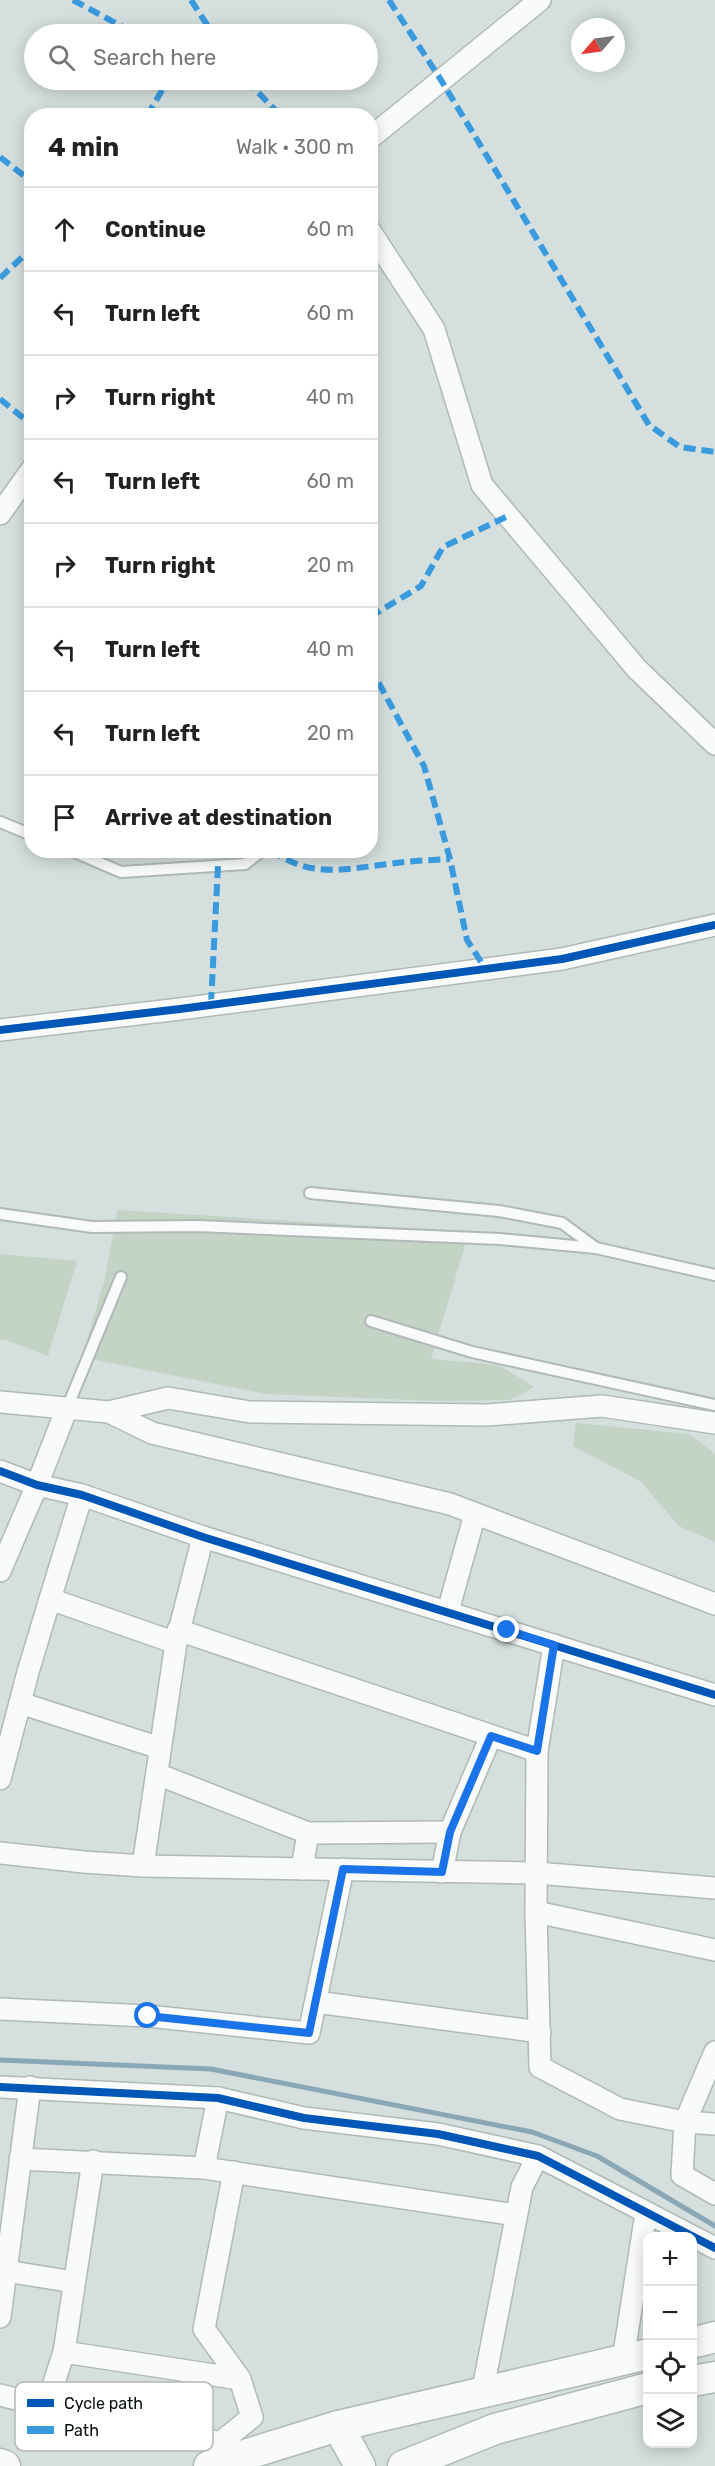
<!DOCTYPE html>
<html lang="en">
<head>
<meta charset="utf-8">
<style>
  body { margin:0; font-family:Rubik,sans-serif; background:#f2f2f2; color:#222 }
  .controls { position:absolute; right:18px; bottom:18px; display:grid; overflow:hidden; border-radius:12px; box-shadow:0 3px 15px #0003 }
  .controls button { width:54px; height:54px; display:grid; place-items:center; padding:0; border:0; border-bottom:2px solid #e0e0e0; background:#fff; color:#222; font:30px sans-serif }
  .compass { position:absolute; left:571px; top:18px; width:54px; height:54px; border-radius:50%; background:#fff; box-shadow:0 3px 15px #0003; rotate:242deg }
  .stop { position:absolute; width:18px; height:18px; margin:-14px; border:4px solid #1a73e8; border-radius:50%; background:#fff }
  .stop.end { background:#1a73e8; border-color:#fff; box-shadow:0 2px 6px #0008 }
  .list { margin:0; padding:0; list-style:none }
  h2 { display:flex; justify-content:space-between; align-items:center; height:78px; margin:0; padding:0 24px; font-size:26px }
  h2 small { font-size:20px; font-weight:400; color:#767676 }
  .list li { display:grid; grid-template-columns:39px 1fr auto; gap:18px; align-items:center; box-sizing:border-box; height:84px; padding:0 24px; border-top:2px solid #e0e0e0 }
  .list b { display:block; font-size:22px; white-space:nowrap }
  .list em { font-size:20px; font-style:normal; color:#767676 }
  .icon { flex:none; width:33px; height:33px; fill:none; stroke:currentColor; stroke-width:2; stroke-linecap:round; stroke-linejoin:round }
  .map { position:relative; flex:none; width:715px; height:2466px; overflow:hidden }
  .search { position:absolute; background:#fff; box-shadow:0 3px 15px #0003; left:24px; top:24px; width:354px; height:66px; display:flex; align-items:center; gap:15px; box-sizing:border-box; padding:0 21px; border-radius:33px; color:#767676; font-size:22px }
  .panel { position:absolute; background:#fff; box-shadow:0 3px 15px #0003; left:24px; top:108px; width:354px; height:750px; border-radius:24px }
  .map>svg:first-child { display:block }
  .green { fill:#c3d3c5 }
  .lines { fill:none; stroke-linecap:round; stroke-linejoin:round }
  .stream { stroke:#8aa7b6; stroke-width:5 }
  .service-casing { stroke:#b1b9b8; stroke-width:14 }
  .minor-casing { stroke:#b1b9b8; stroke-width:24 }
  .secondary-casing { stroke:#b1b9b8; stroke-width:33 }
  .service { stroke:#f9fafa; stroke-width:10 }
  .minor { stroke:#f9fafa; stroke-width:21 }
  .secondary { stroke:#f9fafa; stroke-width:30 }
  .quiet { stroke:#399ade; stroke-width:6; stroke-dasharray:12 6; stroke-linecap:butt }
  .cycleway-casing { stroke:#fff; stroke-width:11 }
  .cycleway { stroke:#0057b8; stroke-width:8 }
  .route { stroke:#1a73e8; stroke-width:8 }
  .key { fill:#fff; stroke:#b5b7b6; stroke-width:1.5 }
  .key-label { font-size:16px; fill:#070e0d }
</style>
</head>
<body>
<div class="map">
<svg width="715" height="2466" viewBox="0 0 715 2466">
  <rect width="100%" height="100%" fill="#d4dfde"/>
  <!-- green -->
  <g class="green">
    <path d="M 118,1210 L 469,1232 L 431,1359 L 499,1365 L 534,1387 L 510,1400 L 437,1401 L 266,1394 L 82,1357 L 104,1282 Z"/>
    <path d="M 0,1254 L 77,1261 L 48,1356 L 6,1340 L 0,1340 Z"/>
    <path d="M 576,1423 L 689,1434 L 715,1454 L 715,1542 L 679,1526 L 640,1481 L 573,1446 Z"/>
  </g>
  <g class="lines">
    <!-- stream -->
    <path class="stream" d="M 0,2060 L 211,2069 L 532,2132 L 597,2156 L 715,2226"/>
    <defs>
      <g id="service">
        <path d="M 0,822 L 32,835"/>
        <path d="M 70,850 L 121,872 L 245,864 L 263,850"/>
        <path d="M 310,1193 L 499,1211 L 562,1223 L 596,1248 L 715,1275"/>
        <path d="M 0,1214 L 92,1227 L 198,1226 L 500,1239 L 596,1248"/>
        <path d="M 371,1321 L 472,1352 L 715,1405"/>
        <path d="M 67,1408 L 121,1277"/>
      </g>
      <g id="minor">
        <path d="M 370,138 L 540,0"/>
        <path d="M 370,231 L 434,329 L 482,485 L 637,669 L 715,744"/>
        <path d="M 0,514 L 32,469"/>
        <path d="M 0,1030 L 180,1009 L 562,959 L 715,925"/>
        <path d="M 0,1402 L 109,1412 L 152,1433 L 450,1504 L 715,1604"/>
        <path d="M 109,1412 L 168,1398 L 250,1412 L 487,1415 L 602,1406 L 715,1423"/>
        <path d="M 0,1471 L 37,1485 L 82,1495 L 203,1537 L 715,1695"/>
        <path d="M 0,1571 L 37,1485 L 67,1408"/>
        <path d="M 50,1599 L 82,1495"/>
        <path d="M 448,1611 L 475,1514"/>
        <path d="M 178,1630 L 537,1751"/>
        <path d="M 554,1645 L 537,1751 L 536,1912 L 540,2067 L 620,2109 L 685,2122 L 715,2124"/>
        <path d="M 20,1703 L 160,1748"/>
        <path d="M 157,1774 L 308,1833 L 450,1832"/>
        <path d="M 0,1779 L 28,1672 L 50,1599 L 176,1643"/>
        <path d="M 0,1853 L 84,1862 L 143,1866 L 537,1873 L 715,1888"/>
        <path d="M 143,1866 L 176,1643 L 203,1537"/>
        <path d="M 302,1869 L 308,1833"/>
        <path d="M 442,1872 L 450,1832 L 491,1736"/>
        <path d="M 536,1912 L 715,1950"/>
        <path d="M 316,2002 L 540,2032"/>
        <path d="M 0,2009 L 148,2016 L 309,2033 L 343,1869"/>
        <path d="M 715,2052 L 685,2122 L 682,2175 L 715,2194"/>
        <path d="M 0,2087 L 218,2098 L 304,2118 L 438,2134 L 538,2156 L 715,2248"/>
        <path d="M 20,2159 L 204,2168 L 516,2215"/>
        <path d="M 204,2168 L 218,2098"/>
        <path d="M 6,2271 L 74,2282"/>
        <path d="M 0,2317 L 30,2087"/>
        <path d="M 64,2352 L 240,2379"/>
        <path d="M 623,2360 L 646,2213"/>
        <path d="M 482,2394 L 522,2187 L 538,2156"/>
        <path d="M 0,2395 C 73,2414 147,2425 220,2443 L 252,2417 L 240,2379 L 204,2329 L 234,2172"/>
        <path d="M 46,2407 L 64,2352 L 93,2161"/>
      </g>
      <g id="secondary">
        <path d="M 692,2343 L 715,2337"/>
        <path d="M 692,2381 L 715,2377"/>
        <path d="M 338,2426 L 360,2466"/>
        <path d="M 0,2464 L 5,2466"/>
        <path d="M 209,2466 L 338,2426 L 648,2354"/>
        <path d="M 403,2466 L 495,2429 L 648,2388"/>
      </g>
    </defs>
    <!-- service casing -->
    <use href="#service" class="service-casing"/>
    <!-- minor casing -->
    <use href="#minor" class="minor-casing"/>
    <!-- secondary casing -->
    <use href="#secondary" class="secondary-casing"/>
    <!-- service -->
    <use href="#service" class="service"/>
    <!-- minor -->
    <use href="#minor" class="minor"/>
    <!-- secondary -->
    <use href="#secondary" class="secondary"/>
    <!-- quiet -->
    <g class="quiet">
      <path d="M 73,0 L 136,34"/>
      <path d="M 191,0 L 213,34"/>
      <path d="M 389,0 L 441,80 L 649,425 L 680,447 L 715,452"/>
      <path d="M 246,80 L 281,116"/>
      <path d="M 147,116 L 168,80"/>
      <path d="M 0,157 L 32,182"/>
      <path d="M 0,278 L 32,248"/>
      <path d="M 0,399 L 32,425"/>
      <path d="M 370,617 L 421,586 L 443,547 L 508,516"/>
      <path d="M 370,667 L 424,766 L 450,859 L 467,940 L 485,968"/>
      <path d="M 271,850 C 311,879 345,869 389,864 C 409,861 430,860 450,859"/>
      <path d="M 211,1004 L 218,866"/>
    </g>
    <defs>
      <g id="cycleway">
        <path d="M 0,1030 L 180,1009 L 562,959 L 715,925"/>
        <path d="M 0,1471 L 37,1485 L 82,1495 L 203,1537 L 715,1695"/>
        <path d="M 0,2087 L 218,2098 L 304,2118 L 438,2134 L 538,2156 L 715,2248"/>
      </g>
    </defs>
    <!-- cycleway casing -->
    <use href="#cycleway" class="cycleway-casing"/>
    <!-- cycleway -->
    <use href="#cycleway" class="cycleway"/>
  </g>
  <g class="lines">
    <!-- route -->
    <path class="route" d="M 148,2016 L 309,2033 L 343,1869 L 442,1872 L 450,1832 L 491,1736 L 537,1751 L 554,1645 L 507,1630"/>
  </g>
  <!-- legend -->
  <rect x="15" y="2382" width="198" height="69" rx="9" class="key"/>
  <rect x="27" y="2399" width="27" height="8" fill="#0057b8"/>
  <rect x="27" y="2426" width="27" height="8" fill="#399ade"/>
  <g class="key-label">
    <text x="64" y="2409">Cycle path</text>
    <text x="64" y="2436">Path</text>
  </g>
</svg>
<div class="controls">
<button>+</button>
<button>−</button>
<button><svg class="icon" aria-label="locate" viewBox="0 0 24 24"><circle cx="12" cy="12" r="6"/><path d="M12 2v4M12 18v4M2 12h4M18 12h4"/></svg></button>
<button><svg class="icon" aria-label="layers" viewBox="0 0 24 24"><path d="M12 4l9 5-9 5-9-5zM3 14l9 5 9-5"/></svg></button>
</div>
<svg class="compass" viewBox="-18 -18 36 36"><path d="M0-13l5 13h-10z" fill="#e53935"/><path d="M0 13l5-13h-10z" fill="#767676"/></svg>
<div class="stop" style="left:148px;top:2016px"></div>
<div class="stop end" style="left:507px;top:1630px"></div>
<div class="search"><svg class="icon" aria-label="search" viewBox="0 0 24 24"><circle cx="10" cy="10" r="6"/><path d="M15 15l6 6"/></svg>Search here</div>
<section class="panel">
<h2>4 min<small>Walk · 300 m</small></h2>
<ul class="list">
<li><svg class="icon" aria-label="ahead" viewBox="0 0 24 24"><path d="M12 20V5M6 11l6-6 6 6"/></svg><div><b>Continue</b></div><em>60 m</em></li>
<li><svg class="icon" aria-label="left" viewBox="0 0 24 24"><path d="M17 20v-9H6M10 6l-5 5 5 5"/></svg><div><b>Turn left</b></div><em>60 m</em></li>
<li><svg class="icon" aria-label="right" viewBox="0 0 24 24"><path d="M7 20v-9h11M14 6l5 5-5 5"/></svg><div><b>Turn right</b></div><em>40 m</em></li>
<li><svg class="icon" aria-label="left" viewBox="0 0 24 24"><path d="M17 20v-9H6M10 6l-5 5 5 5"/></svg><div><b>Turn left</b></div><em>60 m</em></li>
<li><svg class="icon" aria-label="right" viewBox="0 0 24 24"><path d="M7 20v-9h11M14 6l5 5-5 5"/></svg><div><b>Turn right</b></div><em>20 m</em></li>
<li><svg class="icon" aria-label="left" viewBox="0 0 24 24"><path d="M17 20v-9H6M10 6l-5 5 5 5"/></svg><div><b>Turn left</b></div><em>40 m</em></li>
<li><svg class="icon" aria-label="left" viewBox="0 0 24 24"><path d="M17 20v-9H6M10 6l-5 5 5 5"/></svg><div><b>Turn left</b></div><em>20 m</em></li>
<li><svg class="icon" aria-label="arrive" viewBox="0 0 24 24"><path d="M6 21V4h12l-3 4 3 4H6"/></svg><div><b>Arrive at destination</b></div></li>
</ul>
</section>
</div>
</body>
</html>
